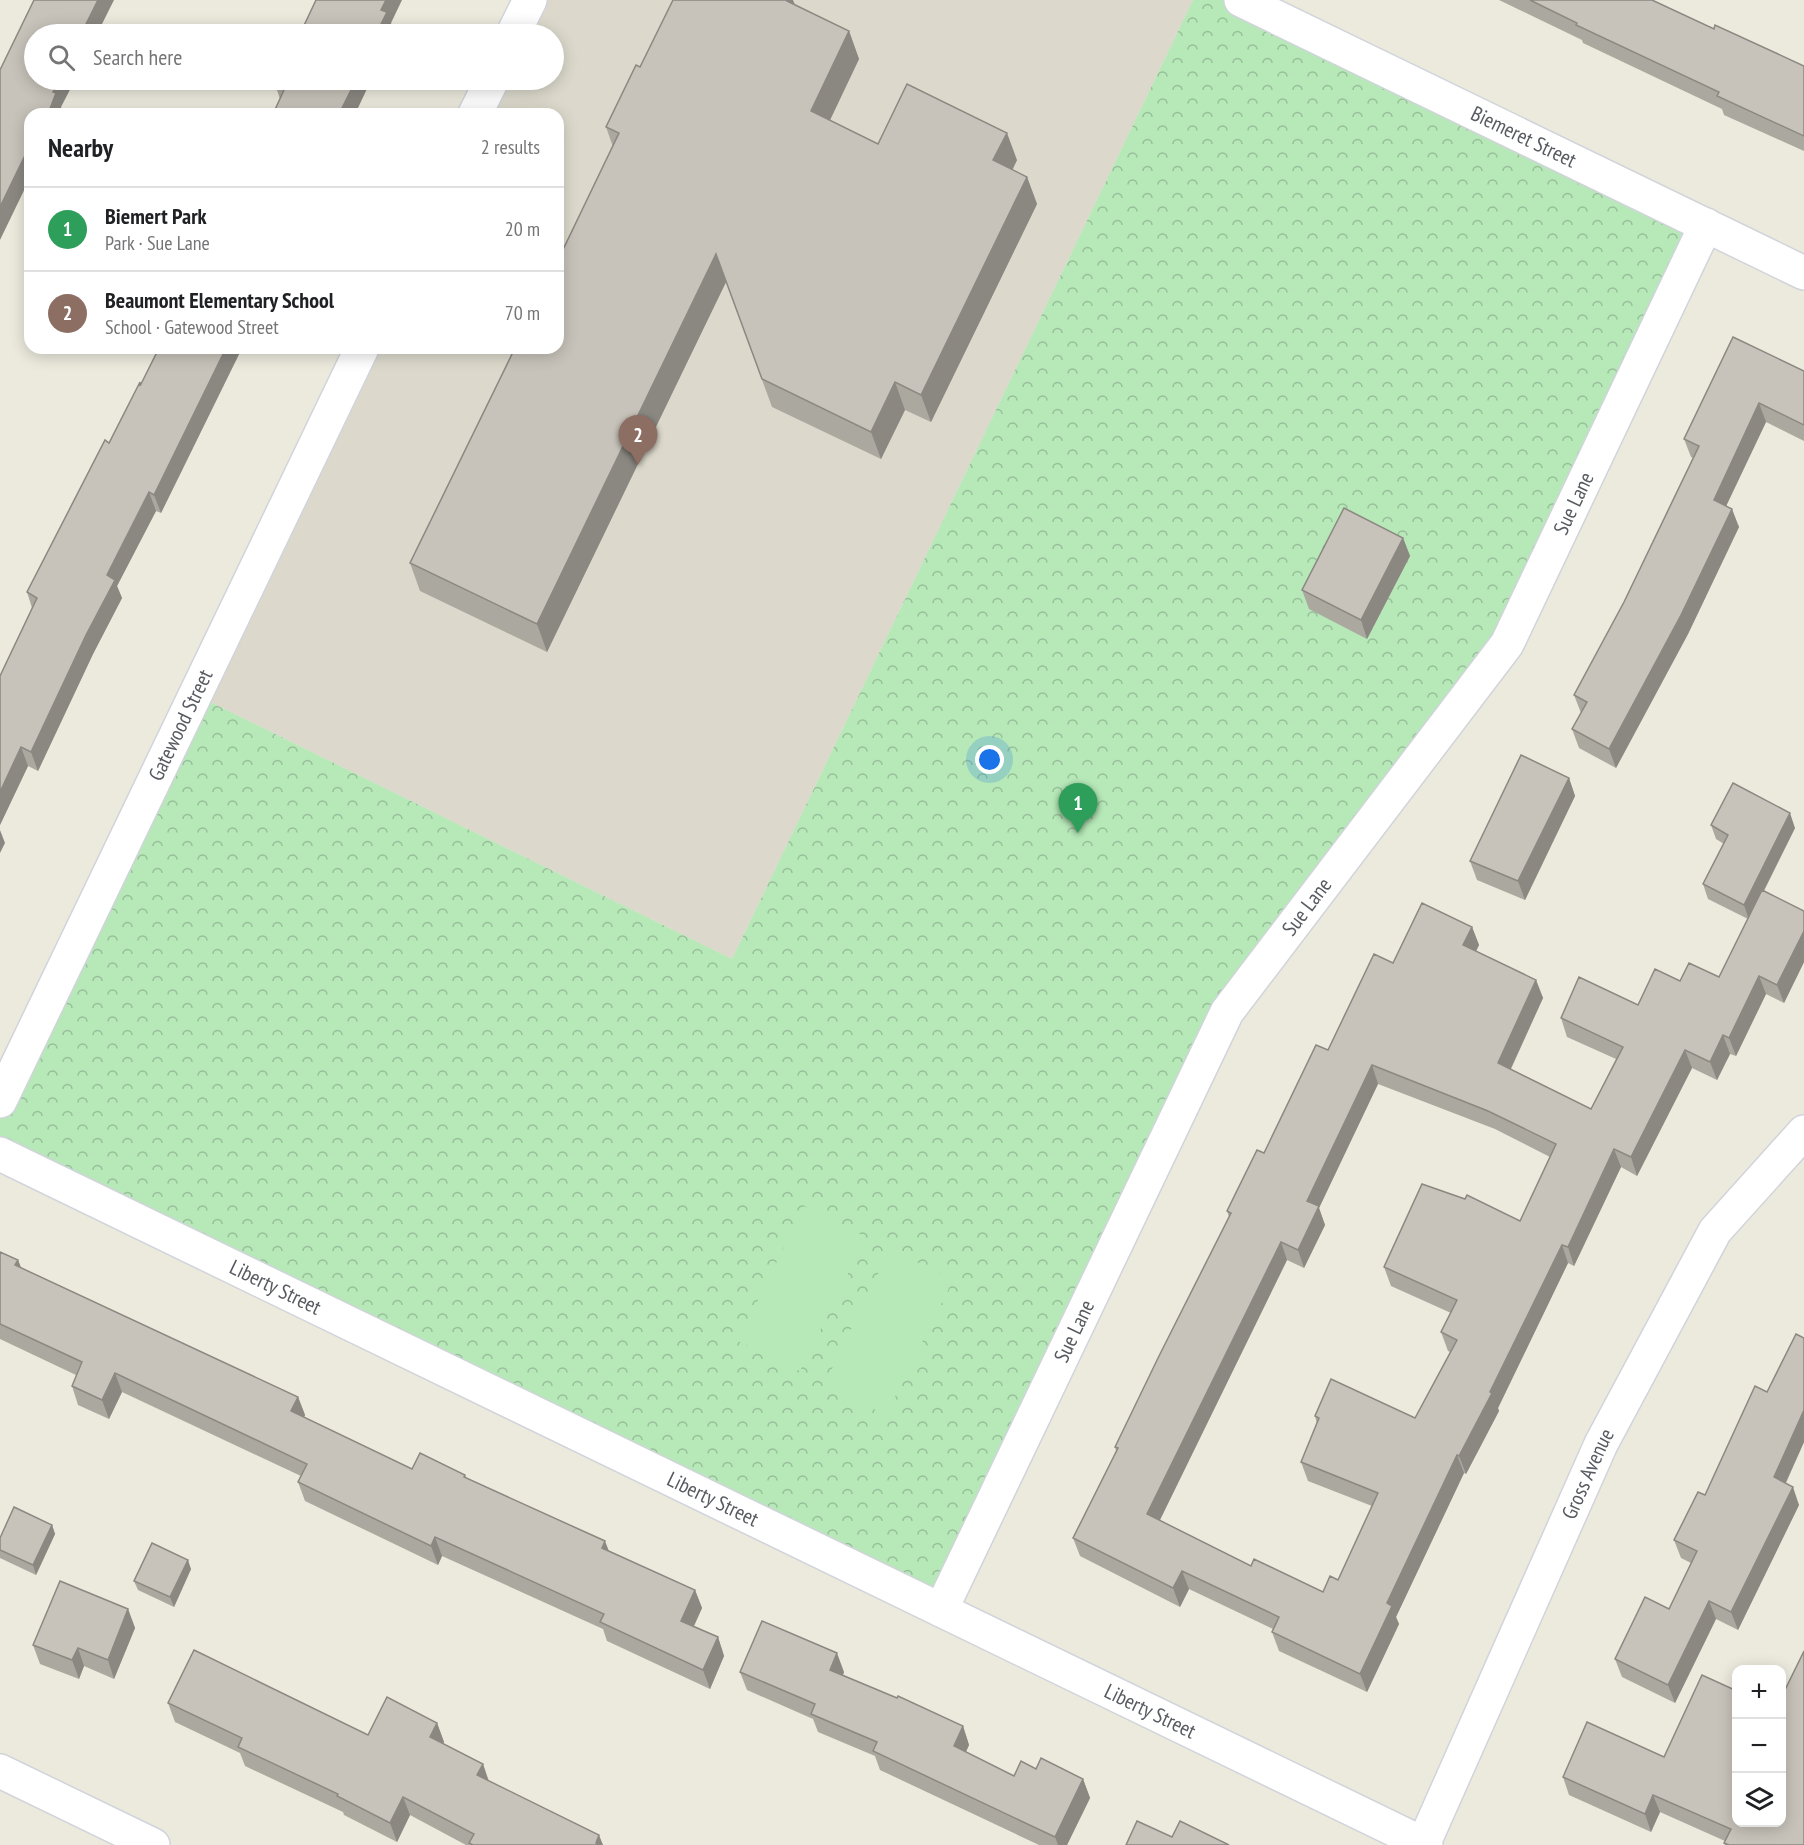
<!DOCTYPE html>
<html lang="en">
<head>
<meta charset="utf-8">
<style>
  body { margin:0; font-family:"PT Sans Narrow",sans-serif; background:#f2f2f2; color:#202124 }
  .controls { position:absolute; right:18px; bottom:18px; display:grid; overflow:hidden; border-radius:12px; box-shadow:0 3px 15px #0003 }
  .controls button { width:54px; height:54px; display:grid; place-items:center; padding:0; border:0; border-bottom:2px solid #e0e0e0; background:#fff; color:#202124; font:30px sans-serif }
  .you { position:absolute; left:990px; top:760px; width:21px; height:21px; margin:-15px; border:4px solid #fff; border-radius:50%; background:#1a73e8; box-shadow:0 0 0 9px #1a73e833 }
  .badge { display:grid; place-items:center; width:39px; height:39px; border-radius:50%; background:#ea580c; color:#fff; font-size:20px; font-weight:700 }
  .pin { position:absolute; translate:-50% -50px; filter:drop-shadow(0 2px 3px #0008) }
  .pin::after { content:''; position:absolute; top:32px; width:21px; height:18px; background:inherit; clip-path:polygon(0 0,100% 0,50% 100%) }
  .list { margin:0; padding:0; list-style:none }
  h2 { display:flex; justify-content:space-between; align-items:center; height:78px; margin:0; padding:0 24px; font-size:26px }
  h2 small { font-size:20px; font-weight:400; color:#757577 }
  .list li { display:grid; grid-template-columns:39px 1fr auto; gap:18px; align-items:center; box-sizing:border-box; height:84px; padding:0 24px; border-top:2px solid #e0e0e0 }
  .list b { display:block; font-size:22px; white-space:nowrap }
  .list p { margin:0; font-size:20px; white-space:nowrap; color:#757577 }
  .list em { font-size:20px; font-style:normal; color:#757577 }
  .icon { flex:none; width:33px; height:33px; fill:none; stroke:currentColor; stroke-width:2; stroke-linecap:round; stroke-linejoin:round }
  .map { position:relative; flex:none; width:1804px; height:1845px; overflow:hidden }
  .search { position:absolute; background:#fff; box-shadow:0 3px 15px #0003; left:24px; top:24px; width:540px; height:66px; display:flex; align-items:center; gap:15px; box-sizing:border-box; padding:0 21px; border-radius:33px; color:#757577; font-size:22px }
  .panel { position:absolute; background:#fff; box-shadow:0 3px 15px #0003; left:24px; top:108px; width:540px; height:246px; border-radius:18px }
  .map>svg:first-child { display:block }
  .education { fill:#dcd9cc }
  .forest { fill:url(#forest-crowns) }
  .pitch { fill:#b6e8b8 }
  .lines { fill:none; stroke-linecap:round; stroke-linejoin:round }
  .minor-casing { stroke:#d1d4da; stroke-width:36 }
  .minor { stroke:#fff; stroke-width:33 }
  .wall { fill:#aba8a0; fill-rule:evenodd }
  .shaded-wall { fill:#8b8882 }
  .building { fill:#c7c3ba; stroke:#8b8882; stroke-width:1.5; fill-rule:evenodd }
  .labels { text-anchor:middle; stroke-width:5; stroke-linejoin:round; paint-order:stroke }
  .street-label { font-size:21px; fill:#575b61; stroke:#fff }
</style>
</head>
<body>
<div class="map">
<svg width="1804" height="1845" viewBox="0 0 1804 1845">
  <defs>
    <pattern id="forest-crowns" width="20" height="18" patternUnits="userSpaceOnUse" patternTransform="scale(1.5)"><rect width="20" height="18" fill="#b6e8b8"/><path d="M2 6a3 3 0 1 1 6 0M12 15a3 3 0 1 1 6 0" fill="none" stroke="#97bf99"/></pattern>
  </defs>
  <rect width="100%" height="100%" fill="#eceadd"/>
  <!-- education -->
  <path class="education" d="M 530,0 L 1193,0 L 732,959 L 196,695 L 362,348 L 558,348 L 558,114 L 475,114 L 492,80 L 554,80 L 554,34 L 513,34 Z"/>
  <!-- forest -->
  <path class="forest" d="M 1193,0 L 1241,0 L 1706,225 L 1507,644 L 1227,1012 L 941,1610 L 0,1154 L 0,1101 L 196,695 L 732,959 Z"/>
  <!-- pitch -->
  <g class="pitch">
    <path d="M 804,1206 L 866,1237 L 800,1371 L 738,1341 Z"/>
    <path d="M 890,1249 L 953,1280 L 886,1415 L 824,1385 Z"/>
  </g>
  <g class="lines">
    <defs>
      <g id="minor">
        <path id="s1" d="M 1241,0 L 1804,273"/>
        <path d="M 513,34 L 530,0"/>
        <path d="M 475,114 L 492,80"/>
        <path id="s2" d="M 0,1101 L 362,348"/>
        <path id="s3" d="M 0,1154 L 1426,1845"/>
        <path id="s4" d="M 941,1610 L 1227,1012 L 1507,644 L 1706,225"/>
        <path d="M 0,1771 L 153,1845"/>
        <path id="s5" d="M 1423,1845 L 1601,1444 L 1715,1231 L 1804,1132"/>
      </g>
    </defs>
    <!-- minor casing -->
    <use href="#minor" class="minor-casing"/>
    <!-- minor -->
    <use href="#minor" class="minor"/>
  </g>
  <!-- wall -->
  <g class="wall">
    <path d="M 1499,0 L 1652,0 L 1714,29 L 1804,66 L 1804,151 L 1724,115 L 1722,109 L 1583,43 L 1582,40 Z"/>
    <path d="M 795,5 L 849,31 L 859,59 L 830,120 L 878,144 L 1017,160 L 1012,169 L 1027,177 L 1037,204 L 931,422 L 905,410 L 881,459 L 772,407 L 726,282 L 547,652 L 420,591 L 410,563 L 613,147 L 606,127 L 640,67 Z"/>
    <path d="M 279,80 L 371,80 L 355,114 L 280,99 L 276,87 Z"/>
    <path d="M 159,348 L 242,348 L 161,513 L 156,511 L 117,586 L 122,598 L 93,654 L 38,771 L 28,766 L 0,825 L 32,608 L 27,592 L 109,443 L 140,382 L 141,384 Z"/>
    <path d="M 1804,371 L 1804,441 L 1766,422 L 1726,506 L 1739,527 L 1688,634 L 1616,768 L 1579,748 L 1572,729 L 1581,713 L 1574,695 L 1624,602 L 1693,458 L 1691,457 L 1684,439 Z"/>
    <path d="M 1403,538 L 1410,556 L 1367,639 L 1309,609 L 1302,590 Z"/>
    <path d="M 1569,778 L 1575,796 L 1525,900 L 1477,880 L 1470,861 Z"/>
    <path d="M 1711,825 L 1795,828 L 1764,891 L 1804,911 L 1804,962 L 1784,1003 L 1766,994 L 1736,1056 L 1730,1054 L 1717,1080 L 1692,1068 L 1637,1176 L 1621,1167 L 1574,1266 L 1568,1263 L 1498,1408 L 1499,1411 L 1466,1474 L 1464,1473 L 1396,1617 L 1399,1624 L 1367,1692 L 1279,1651 L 1272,1632 L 1273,1629 L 1189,1589 L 1180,1607 L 1080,1556 L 1073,1538 L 1116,1451 L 1115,1447 L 1229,1217 L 1227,1211 L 1328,1050 L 1393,963 L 1472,927 L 1479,945 L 1476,951 L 1536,980 L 1543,998 L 1511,1069 L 1591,1109 L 1616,1059 L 1567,1037 L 1561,1018 L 1638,1005 L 1680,981 L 1719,977 L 1748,919 L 1708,899 L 1703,884 L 1724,844 L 1716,839 ZM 1378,1084 L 1495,1129 L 1550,1157 L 1520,1221 L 1384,1267 L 1391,1286 L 1451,1313 L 1441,1332 L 1448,1351 L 1450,1352 L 1415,1418 L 1315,1416 L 1317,1424 L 1301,1462 L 1308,1481 L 1372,1506 L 1338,1580 L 1323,1592 L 1251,1566 L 1160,1520 L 1287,1260 L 1304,1268 L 1325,1225 L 1319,1208 Z"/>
    <path d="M 0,1252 L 18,1260 L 21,1268 L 298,1397 L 305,1415 L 304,1417 L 412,1469 L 465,1475 L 467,1479 L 609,1552 L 695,1590 L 702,1608 L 694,1626 L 718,1637 L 724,1656 L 710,1689 L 607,1641 L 603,1629 L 442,1556 L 438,1565 L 305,1501 L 298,1482 L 301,1476 L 122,1392 L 109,1419 L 78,1405 L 72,1386 L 76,1375 L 0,1339 Z"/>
    <path d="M 1804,1338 L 1804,1442 L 1786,1483 L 1799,1505 L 1738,1630 L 1716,1619 L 1675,1703 L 1622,1677 L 1615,1659 L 1669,1609 L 1691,1563 L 1681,1558 L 1674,1540 L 1705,1495 L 1767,1392 Z"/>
    <path d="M 52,1525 L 55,1534 L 36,1575 L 0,1558 L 0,1538 Z"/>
    <path d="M 191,1569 L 174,1607 L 138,1590 L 134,1581 Z"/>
    <path d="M 128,1609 L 135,1628 L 114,1679 L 84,1666 L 79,1679 L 40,1664 L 33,1645 Z"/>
    <path d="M 740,1672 L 844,1672 L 843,1675 L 963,1726 L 969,1745 L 966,1752 L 1014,1776 L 1036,1769 L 1083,1779 L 1090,1798 L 1067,1845 L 1039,1845 L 880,1770 L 875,1756 L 818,1732 L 813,1719 L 747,1690 Z"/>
    <path d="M 168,1703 L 368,1735 L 437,1723 L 444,1742 L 443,1744 L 483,1764 L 489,1781 L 603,1845 L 466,1845 L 410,1815 L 397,1842 L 344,1815 L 343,1812 L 245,1766 L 240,1753 L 175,1722 Z"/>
    <path d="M 1587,1722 L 1737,1822 L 1804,1845 L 1725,1845 L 1724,1843 L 1725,1841 L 1660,1812 L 1651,1832 L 1569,1795 L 1563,1777 Z"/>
  </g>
  <!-- shaded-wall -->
  <g class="shaded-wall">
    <path d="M 98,0 L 114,0 L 97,34 L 81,34 Z"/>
    <path d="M 386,0 L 402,0 L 391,23 L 393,31 L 392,34 L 376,34 L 381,10 Z"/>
    <path d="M 788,0 L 793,0 L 799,15 L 787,1 Z"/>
    <path d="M 849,31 L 859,59 L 821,139 L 811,111 Z"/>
    <path d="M 59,80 L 75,80 L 61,107 L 63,112 L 62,114 L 48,114 L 53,92 Z"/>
    <path d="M 356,80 L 371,80 L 355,114 L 339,114 Z"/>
    <path d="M 1007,133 L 1017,160 L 1004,188 L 993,160 Z"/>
    <path d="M 30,145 L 30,178 L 0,240 L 0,207 Z"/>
    <path d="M 1027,177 L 1037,204 L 931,422 L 921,395 Z"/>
    <path d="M 716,254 L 726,282 L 547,652 L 537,624 Z"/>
    <path d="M 226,348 L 242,348 L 161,513 L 154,495 Z"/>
    <path d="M 895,382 L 905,410 L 881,459 L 871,432 Z"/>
    <path d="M 1759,403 L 1766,422 L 1720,519 L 1714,500 Z"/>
    <path d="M 149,492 L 156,511 L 117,586 L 122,598 L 93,654 L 38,771 L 31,752 L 107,575 Z"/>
    <path d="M 1732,509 L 1739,527 L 1688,634 L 1616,768 L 1609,749 Z"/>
    <path d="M 1403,538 L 1410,556 L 1367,639 L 1361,620 Z"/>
    <path d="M 21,747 L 28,766 L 0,825 L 0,792 Z"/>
    <path d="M 1569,778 L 1575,796 L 1525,900 L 1518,881 Z"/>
    <path d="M 1790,813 L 1795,828 L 1749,920 L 1744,905 Z"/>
    <path d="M 0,830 L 5,843 L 0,853 Z"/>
    <path d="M 1472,927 L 1479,945 L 1470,964 L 1463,945 Z"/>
    <path d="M 1804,931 L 1804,962 L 1784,1003 L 1777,985 Z"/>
    <path d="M 1759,976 L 1766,994 L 1736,1056 L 1729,1038 Z"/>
    <path d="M 1536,980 L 1543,998 L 1505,1081 L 1498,1063 Z"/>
    <path d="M 1723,1035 L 1730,1054 L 1717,1080 L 1710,1062 Z"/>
    <path d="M 1685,1050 L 1692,1068 L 1637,1176 L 1631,1157 Z"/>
    <path d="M 1372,1065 L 1378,1084 L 1319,1208 L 1325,1225 L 1304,1268 L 1298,1250 L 1307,1201 Z"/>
    <path d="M 1614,1149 L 1621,1167 L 1574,1266 L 1568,1247 Z"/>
    <path d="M 1281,1242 L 1287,1260 L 1154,1532 L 1147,1514 Z"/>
    <path d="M 1562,1245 L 1568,1263 L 1498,1408 L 1499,1411 L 1466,1474 L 1459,1456 Z"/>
    <path d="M 18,1260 L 25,1278 L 15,1265 Z"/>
    <path d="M 115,1373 L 122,1392 L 109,1419 L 102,1400 Z"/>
    <path d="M 298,1397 L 305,1415 L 298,1430 L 291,1411 Z"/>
    <path d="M 1804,1410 L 1804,1442 L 1780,1495 L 1774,1477 Z"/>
    <path d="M 1457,1455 L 1464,1473 L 1396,1617 L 1399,1624 L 1367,1692 L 1360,1674 L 1387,1603 Z"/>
    <path d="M 1793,1487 L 1799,1505 L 1738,1630 L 1731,1612 Z"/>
    <path d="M 52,1525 L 55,1534 L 36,1575 L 33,1565 Z"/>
    <path d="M 435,1537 L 442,1556 L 438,1565 L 431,1546 Z"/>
    <path d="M 605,1541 L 612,1559 L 602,1548 Z"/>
    <path d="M 188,1560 L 191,1569 L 174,1607 L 170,1597 Z"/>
    <path d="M 1182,1571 L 1189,1589 L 1180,1607 L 1173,1588 Z"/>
    <path d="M 695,1590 L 702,1608 L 688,1639 L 681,1621 Z"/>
    <path d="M 1709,1601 L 1716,1619 L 1675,1703 L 1668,1685 Z"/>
    <path d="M 128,1609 L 135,1628 L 114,1679 L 108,1660 Z"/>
    <path d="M 718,1637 L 724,1656 L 710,1689 L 703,1670 Z"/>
    <path d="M 78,1648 L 84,1666 L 79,1679 L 72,1660 Z"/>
    <path d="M 837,1653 L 844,1672 L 837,1689 L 830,1670 Z"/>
    <path d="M 437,1723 L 444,1742 L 437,1756 L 430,1737 Z"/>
    <path d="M 963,1726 L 969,1745 L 960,1764 L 954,1746 Z"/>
    <path d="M 483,1764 L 489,1783 L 477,1775 Z"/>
    <path d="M 1083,1779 L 1090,1798 L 1067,1845 L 1058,1845 L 1055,1837 Z"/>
    <path d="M 1653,1795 L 1660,1812 L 1651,1832 L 1645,1814 Z"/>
    <path d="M 403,1797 L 410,1815 L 397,1842 L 390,1823 Z"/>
    <path d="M 599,1835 L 603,1845 L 596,1845 L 596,1843 Z"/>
  </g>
  <!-- building -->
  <g class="building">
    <path d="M 34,0 L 98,0 L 81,34 L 34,34 L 34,80 L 59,80 L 53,92 L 56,93 L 48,114 L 30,114 L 30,145 L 0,207 L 0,70 Z"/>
    <path d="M 316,0 L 386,0 L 381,10 L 387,12 L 376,34 L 300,34 Z"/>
    <path d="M 673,0 L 788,0 L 787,1 L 849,31 L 811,111 L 878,144 L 907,84 L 1007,133 L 993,160 L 1027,177 L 921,395 L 895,382 L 871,432 L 762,379 L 716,254 L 537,624 L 410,563 L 515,348 L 558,348 L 558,260 L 619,133 L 606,127 L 636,65 L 640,67 Z"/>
    <path d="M 1530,0 L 1652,0 L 1714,29 L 1715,25 L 1804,66 L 1804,136 L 1717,96 L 1719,92 L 1576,25 L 1577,23 Z"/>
    <path d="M 279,80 L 356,80 L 339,114 L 273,114 L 284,90 L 276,87 Z"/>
    <path d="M 1733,337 L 1804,371 L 1804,425 L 1759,403 L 1714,500 L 1732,509 L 1681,615 L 1609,749 L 1572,729 L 1587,702 L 1574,695 L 1624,602 L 1699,446 L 1684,439 Z"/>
    <path d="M 159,348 L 226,348 L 154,495 L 149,492 L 107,575 L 115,580 L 86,635 L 31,752 L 21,747 L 0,792 L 0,676 L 37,598 L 27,592 L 105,440 L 109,443 L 140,382 L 140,386 Z"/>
    <path d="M 1344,508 L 1403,538 L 1361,620 L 1302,590 Z"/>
    <path d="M 1521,755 L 1569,778 L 1518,881 L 1470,861 Z"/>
    <path d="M 1733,783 L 1790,813 L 1744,905 L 1703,884 L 1728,835 L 1711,825 Z"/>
    <path d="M 1762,890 L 1804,911 L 1804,931 L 1777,985 L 1759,976 L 1729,1038 L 1723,1035 L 1710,1062 L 1685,1050 L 1631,1157 L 1614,1149 L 1568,1247 L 1562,1245 L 1490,1392 L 1492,1393 L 1459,1456 L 1457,1455 L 1387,1603 L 1392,1606 L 1360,1674 L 1272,1632 L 1279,1617 L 1182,1571 L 1173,1588 L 1073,1538 L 1118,1448 L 1115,1447 L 1159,1356 L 1231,1213 L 1227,1211 L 1257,1150 L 1264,1153 L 1316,1045 L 1328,1050 L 1374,954 L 1393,963 L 1422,903 L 1472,927 L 1463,945 L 1536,980 L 1498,1063 L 1591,1109 L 1623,1047 L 1561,1018 L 1579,977 L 1638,1005 L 1655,969 L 1680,981 L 1689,963 L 1719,977 ZM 1372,1065 L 1488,1111 L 1556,1144 L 1520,1221 L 1467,1195 L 1465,1199 L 1422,1184 L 1384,1267 L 1457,1300 L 1441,1332 L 1457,1340 L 1415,1418 L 1331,1379 L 1315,1416 L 1319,1418 L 1301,1462 L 1378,1493 L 1338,1580 L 1330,1576 L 1323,1592 L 1254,1559 L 1251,1566 L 1147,1514 L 1281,1242 L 1298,1250 L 1319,1206 L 1307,1201 Z"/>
    <path d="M 0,1252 L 18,1260 L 15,1265 L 298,1397 L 291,1411 L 412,1469 L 420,1453 L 465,1475 L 464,1477 L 605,1541 L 602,1548 L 695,1590 L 681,1621 L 718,1637 L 703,1670 L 600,1622 L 604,1614 L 435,1537 L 431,1546 L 298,1482 L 307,1464 L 115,1373 L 102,1400 L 72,1386 L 82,1362 L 0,1324 Z"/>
    <path d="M 1796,1334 L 1804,1338 L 1804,1410 L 1774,1477 L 1793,1487 L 1731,1612 L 1709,1601 L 1668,1685 L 1615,1659 L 1645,1597 L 1669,1609 L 1697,1551 L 1674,1540 L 1698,1492 L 1705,1495 L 1755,1386 L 1767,1392 Z"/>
    <path d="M 14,1507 L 52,1525 L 33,1565 L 0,1550 L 0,1538 Z"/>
    <path d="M 152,1543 L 188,1560 L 170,1597 L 134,1581 Z"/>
    <path d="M 60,1581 L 128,1609 L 108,1660 L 78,1648 L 72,1660 L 33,1645 Z"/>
    <path d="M 762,1621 L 837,1653 L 830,1670 L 897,1698 L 898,1696 L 963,1726 L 954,1746 L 1014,1776 L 1021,1761 L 1036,1769 L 1041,1758 L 1083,1779 L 1055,1837 L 873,1751 L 877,1742 L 811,1714 L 815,1704 L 740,1672 Z"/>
    <path d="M 194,1650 L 368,1735 L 387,1697 L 437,1723 L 430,1737 L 483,1764 L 477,1775 L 599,1835 L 596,1843 L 601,1845 L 473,1845 L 469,1843 L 474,1834 L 403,1797 L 390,1823 L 337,1796 L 338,1794 L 238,1747 L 242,1738 L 168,1703 Z"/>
    <path d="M 1804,1651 L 1804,1845 L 1729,1845 L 1724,1843 L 1731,1829 L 1653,1795 L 1645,1814 L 1563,1777 L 1587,1722 L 1664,1757 L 1702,1675 L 1737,1691 L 1737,1822 L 1782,1822 L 1782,1696 Z"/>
    <path d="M 1137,1821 L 1172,1837 L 1180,1821 L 1229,1845 L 1126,1845 Z"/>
  </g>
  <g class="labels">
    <!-- street labels -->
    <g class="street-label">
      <text dy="7" stroke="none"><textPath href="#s1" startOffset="314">Biemeret Street</textPath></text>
      <text dy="7" stroke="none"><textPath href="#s4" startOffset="1281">Sue Lane</textPath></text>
      <text dy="7" stroke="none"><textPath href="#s2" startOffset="417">Gatewood Street</textPath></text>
      <text dy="7" stroke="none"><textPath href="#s4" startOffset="795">Sue Lane</textPath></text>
      <text dy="7" stroke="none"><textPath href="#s3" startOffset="306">Liberty Street</textPath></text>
      <text dy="7" stroke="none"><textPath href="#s4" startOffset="309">Sue Lane</textPath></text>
      <text dy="7" stroke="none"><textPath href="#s5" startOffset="406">Gross Avenue</textPath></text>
      <text dy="7" stroke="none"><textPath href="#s3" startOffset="792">Liberty Street</textPath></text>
      <text dy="7" stroke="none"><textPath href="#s3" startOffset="1278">Liberty Street</textPath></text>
    </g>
  </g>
</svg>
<div class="controls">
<button>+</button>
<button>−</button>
<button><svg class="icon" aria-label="layers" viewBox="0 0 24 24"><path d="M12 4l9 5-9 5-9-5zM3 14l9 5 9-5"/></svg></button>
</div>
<div class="you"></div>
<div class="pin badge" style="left:1078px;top:833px;background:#2e9e5b">1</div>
<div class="pin badge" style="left:638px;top:465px;background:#8d6e63">2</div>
<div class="search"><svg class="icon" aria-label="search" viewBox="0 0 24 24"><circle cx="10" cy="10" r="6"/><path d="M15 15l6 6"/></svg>Search here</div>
<section class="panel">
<h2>Nearby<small>2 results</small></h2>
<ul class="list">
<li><span class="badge" style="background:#2e9e5b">1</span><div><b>Biemert Park</b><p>Park · Sue Lane</p></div><em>20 m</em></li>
<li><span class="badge" style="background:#8d6e63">2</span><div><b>Beaumont Elementary School</b><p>School · Gatewood Street</p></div><em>70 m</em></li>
</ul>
</section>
</div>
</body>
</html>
